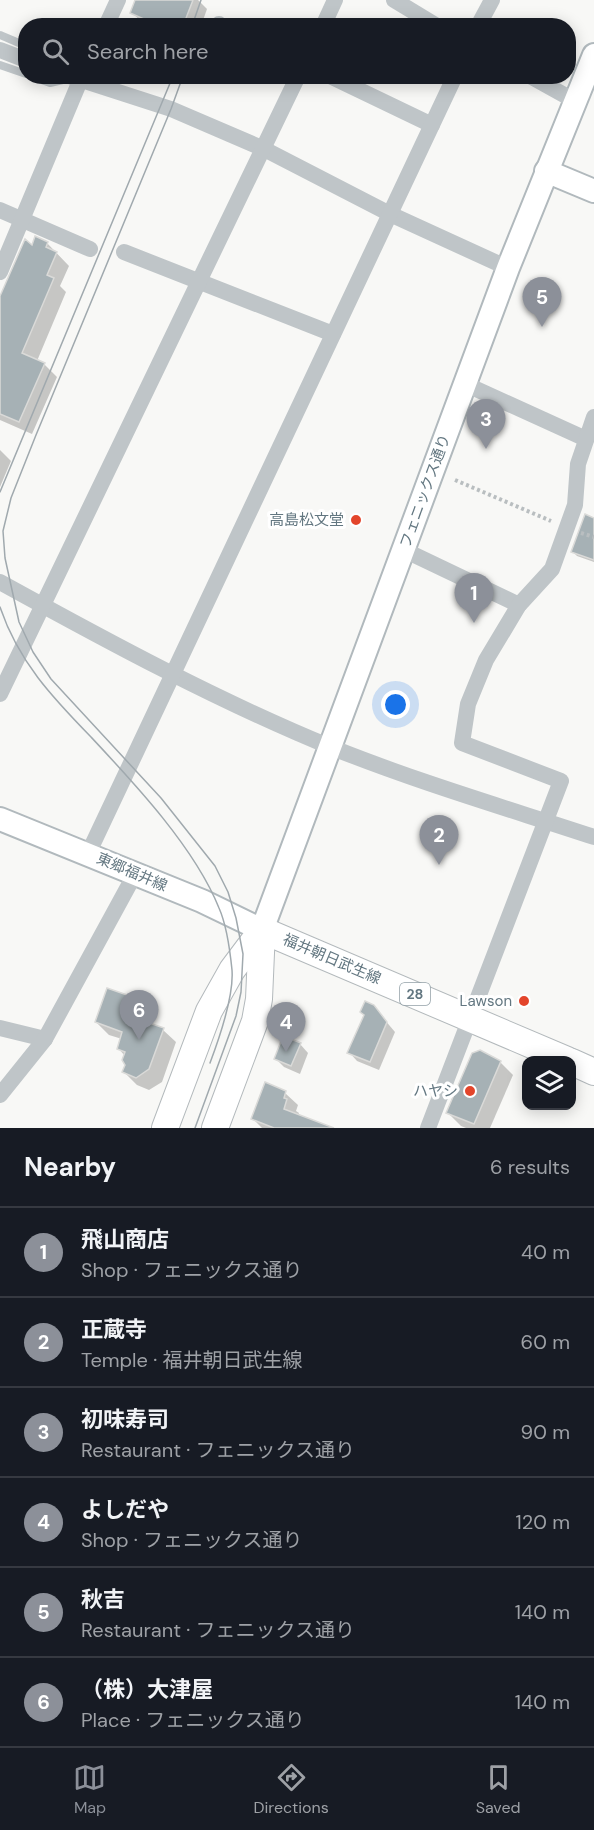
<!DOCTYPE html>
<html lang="en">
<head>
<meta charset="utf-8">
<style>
  body { margin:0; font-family:"DM Sans","Noto Sans JP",sans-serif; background:#242831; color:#f1f3f6 }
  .controls { position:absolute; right:18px; bottom:18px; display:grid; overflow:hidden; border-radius:12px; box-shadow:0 3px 15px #0003 }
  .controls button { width:54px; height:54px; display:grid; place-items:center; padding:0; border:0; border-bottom:2px solid #363941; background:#171b24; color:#f1f3f6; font:30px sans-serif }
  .you { position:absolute; left:396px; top:705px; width:21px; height:21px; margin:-15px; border:4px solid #fff; border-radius:50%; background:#1a73e8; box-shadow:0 0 0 9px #1a73e833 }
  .badge { display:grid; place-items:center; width:39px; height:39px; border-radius:50%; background:#8c9099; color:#fff; font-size:20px; font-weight:700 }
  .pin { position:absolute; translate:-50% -50px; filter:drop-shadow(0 2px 3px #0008) }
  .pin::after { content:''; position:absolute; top:32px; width:21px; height:18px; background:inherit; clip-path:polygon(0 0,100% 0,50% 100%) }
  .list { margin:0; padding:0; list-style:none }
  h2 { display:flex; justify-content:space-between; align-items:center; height:78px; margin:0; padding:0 24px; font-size:26px }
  h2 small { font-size:20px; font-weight:400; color:#9ea1a6 }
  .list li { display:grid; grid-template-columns:39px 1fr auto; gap:18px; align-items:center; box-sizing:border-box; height:90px; padding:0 24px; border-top:2px solid #363941 }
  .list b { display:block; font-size:22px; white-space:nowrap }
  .list p { margin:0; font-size:20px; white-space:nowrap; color:#9ea1a6 }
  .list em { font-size:20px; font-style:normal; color:#9ea1a6 }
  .icon { flex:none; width:33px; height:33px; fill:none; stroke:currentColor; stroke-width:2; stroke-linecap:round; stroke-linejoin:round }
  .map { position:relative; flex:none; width:594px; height:1128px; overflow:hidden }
  .search { position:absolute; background:#171b24; box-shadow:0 3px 15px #0003; left:18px; right:18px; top:18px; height:66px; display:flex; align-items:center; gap:15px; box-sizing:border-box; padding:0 21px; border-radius:24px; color:#9ea1a6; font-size:22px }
  .sheet { height:618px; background:#171b24 }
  nav { display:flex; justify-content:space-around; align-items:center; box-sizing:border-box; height:84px; border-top:2px solid #363941; background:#171b24; font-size:16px; color:#9ea1a6 }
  nav a { display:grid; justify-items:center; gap:3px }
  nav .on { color:#8c9099 }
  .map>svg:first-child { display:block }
  .shadow { fill:#0003 }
  .building { fill:#a6b1b5; stroke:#dadad8; stroke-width:1.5 }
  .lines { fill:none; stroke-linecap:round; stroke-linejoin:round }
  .secondary-casing { stroke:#b1b9bd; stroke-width:26 }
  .primary-casing { stroke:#b3b9bc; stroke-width:28 }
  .path { stroke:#b9bec0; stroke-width:4; stroke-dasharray:3 3; stroke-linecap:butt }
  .lane { stroke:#bfc5c8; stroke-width:8 }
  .street { stroke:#bfc5c8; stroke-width:16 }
  .secondary { stroke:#fff; stroke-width:22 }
  .primary { stroke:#fff; stroke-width:26 }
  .tram { stroke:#a0a9ae; stroke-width:1.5 }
  .poi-dot { fill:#e3452b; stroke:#fff; stroke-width:2 }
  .labels { text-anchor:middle; stroke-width:6; stroke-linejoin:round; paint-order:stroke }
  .shield { fill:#fff; stroke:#92a0a7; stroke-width:1.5 }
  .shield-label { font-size:14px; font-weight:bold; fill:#637781 }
  .street-label { font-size:15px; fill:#637781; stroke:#fff }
  .poi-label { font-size:15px; fill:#637781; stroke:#fff; text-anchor:end }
</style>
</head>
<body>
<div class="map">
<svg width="594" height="1128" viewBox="0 0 594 1128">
  <rect width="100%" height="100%" fill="#f8f8f6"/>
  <!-- shadow -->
  <g class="shadow">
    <path d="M 137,0 L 198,0 L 207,9 L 201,26 L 145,26 L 132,12 Z"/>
    <path d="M 47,243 L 69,266 L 60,286 L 66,292 L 37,361 L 44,364 L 57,377 L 32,434 L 0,420 L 0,300 L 32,247 Z"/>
    <path d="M 0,450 L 11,461 L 0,487 Z"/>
    <path d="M 594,519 L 594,562 L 577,556 L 573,552 Z"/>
    <path d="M 129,997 L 142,1010 L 138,1021 L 163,1030 L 176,1042 L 162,1082 L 149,1090 L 137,1085 L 124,1072 L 127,1065 L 125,1056 L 118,1048 L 122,1039 L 109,1035 L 96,1022 Z"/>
    <path d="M 373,1006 L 395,1032 L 379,1070 L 357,1061 L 349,1052 Z"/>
    <path d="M 300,1044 L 308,1053 L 300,1074 L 284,1067 L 275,1058 Z"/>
    <path d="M 500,1062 L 513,1075 L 490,1128 L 466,1128 L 461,1126 L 448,1113 Z"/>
    <path d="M 285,1093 L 298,1105 L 296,1111 L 299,1113 L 298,1116 L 330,1128 L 262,1128 L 252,1118 Z"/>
  </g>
  <!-- building -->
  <g class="building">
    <path d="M 135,0 L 193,0 L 183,26 L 144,26 L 146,20 L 130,13 Z"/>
    <path d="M 35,236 L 48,242 L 46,247 L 57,252 L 47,275 L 54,278 L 22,353 L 45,363 L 19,422 L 0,414 L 0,296 L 25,239 L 32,245 Z"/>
    <path d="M 585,514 L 594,518 L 594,560 L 571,552 Z"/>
    <path d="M 107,988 L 130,996 L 123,1014 L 164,1028 L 149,1069 L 136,1078 L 122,1072 L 125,1065 L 122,1060 L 125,1052 L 117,1049 L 122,1032 L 95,1022 Z"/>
    <path d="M 365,1001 L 374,1005 L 387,1022 L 370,1062 L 347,1053 L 364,1015 L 360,1012 Z"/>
    <path d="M 283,1036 L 301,1043 L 291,1066 L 274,1059 Z"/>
    <path d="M 480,1050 L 501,1061 L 474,1124 L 446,1113 L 472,1053 Z"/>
    <path d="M 265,1082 L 286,1091 L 284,1098 L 287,1099 L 284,1109 L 334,1128 L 274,1128 L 251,1119 Z"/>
  </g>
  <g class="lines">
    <defs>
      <g id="secondary">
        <path d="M 546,171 L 594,191"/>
        <path d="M 0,819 L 202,901 L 262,930 L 508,268 L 594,55"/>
      </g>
      <g id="primary">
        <path d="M 262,930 L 567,1060"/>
        <path d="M 572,1062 L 594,1072"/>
        <path d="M 165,1128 L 209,1011 L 232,970 L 262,930"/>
        <path d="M 215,1128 L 255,1021 L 259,999 L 262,930"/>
      </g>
    </defs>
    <!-- secondary casing -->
    <use href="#secondary" class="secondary-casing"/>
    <!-- primary casing -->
    <use href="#primary" class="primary-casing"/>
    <!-- path -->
    <g class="path">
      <path d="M 455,480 L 551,521"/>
      <path d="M 581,533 L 594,537"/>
    </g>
    <!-- lane -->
    <g class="lane">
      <path d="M 0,35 L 26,46"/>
      <path d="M 0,65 L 26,74"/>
      <path d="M 31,76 L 50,83 L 71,78"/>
    </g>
    <!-- street -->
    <g class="street">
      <path d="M 394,0 L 437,26"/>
      <path d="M 219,24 L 221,26"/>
      <path d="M 106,26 L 118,0"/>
      <path d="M 323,26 L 335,0"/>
      <path d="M 478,26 L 492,0"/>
      <path d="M 0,50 L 26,60"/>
      <path d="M 69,76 L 171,109 L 264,149 L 390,214 L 508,268"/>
      <path d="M 330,76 L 432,125"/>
      <path d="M 530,76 L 575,101 L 582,94"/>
      <path d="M 0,210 L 90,249"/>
      <path d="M 124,252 L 333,334"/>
      <path d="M 0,272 L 82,76"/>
      <path d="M 465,384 L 586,439"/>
      <path d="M 404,550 L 519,605"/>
      <path d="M 0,582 C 109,642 218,701 333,748 C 418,782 506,808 594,837"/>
      <path d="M 0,694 L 298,76"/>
      <path d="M 88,854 L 455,76"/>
      <path d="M 0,1028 L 45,1039"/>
      <path d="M 0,1095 L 45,1039 L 135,874"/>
      <path d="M 428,1128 L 561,781 L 462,743 L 468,704 L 486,660 L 519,605 L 552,569 L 575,505 L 578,464 L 594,417"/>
    </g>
    <!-- secondary -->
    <use href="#secondary" class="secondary"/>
    <!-- primary -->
    <use href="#primary" class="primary"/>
    <!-- tram -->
    <g class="tram">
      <path d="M 192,26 L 201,0"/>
      <path d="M 183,76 L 171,109 L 36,435 L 11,498 L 3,531 L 5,558 L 19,622 L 33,652 L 51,679 L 161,798 L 215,866 L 228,892 L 236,918 L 243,954 L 241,992 L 236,1016 L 195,1128"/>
      <path d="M 0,492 L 173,76"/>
      <path d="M 0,607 C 18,661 52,697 91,737 C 135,784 195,848 219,908 C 227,926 230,950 232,970 C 234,996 219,1039 210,1063"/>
    </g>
  </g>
  <!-- markers -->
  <g class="poi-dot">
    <circle cx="356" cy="520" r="6"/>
    <circle cx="524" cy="1001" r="6"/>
    <circle cx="470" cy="1091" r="6"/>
  </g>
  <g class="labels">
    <!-- shield labels -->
    <rect class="shield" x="400" y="983" width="30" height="22" rx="4.5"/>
    <g class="shield-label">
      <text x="415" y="999">28</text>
    </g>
    <!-- street labels -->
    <g class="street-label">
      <text transform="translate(425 491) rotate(-70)" y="5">フェニックス通り</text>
      <text transform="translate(132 872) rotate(23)" y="5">東郷福井線</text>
      <text transform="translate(332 959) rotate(23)" y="5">福井朝日武生線</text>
    </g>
    <!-- poi labels -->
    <g class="poi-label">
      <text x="344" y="525">高島松文堂</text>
      <text x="512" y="1006">Lawson</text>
      <text x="458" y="1096">ハヤシ</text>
    </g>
  </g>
</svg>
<div class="controls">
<button><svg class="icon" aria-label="layers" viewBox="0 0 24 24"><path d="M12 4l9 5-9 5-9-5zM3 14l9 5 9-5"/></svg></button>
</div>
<div class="you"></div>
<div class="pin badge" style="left:474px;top:623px">1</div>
<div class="pin badge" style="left:439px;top:865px">2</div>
<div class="pin badge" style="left:486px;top:449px">3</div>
<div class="pin badge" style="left:286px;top:1052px">4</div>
<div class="pin badge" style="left:542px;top:327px">5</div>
<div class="pin badge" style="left:139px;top:1040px">6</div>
<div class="search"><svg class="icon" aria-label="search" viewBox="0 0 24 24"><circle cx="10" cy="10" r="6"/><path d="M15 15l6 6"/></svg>Search here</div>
</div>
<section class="sheet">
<h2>Nearby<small>6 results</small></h2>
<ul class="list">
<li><span class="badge">1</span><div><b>飛山商店</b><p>Shop · フェニックス通り</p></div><em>40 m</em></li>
<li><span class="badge">2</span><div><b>正蔵寺</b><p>Temple · 福井朝日武生線</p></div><em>60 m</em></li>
<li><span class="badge">3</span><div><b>初味寿司</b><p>Restaurant · フェニックス通り</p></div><em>90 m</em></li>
<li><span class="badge">4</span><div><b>よしだや</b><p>Shop · フェニックス通り</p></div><em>120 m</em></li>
<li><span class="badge">5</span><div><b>秋吉</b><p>Restaurant · フェニックス通り</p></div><em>140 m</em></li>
<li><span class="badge">6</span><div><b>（株）大津屋</b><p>Place · フェニックス通り</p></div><em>140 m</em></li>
</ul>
</section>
<nav>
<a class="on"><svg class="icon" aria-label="map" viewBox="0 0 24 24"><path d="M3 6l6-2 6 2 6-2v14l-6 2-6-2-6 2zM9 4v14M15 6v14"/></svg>Map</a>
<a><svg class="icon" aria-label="directions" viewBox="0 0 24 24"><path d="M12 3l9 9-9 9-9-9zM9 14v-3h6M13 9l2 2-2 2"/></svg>Directions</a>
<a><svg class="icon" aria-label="saved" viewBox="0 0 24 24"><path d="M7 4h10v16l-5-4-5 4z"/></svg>Saved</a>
</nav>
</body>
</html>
